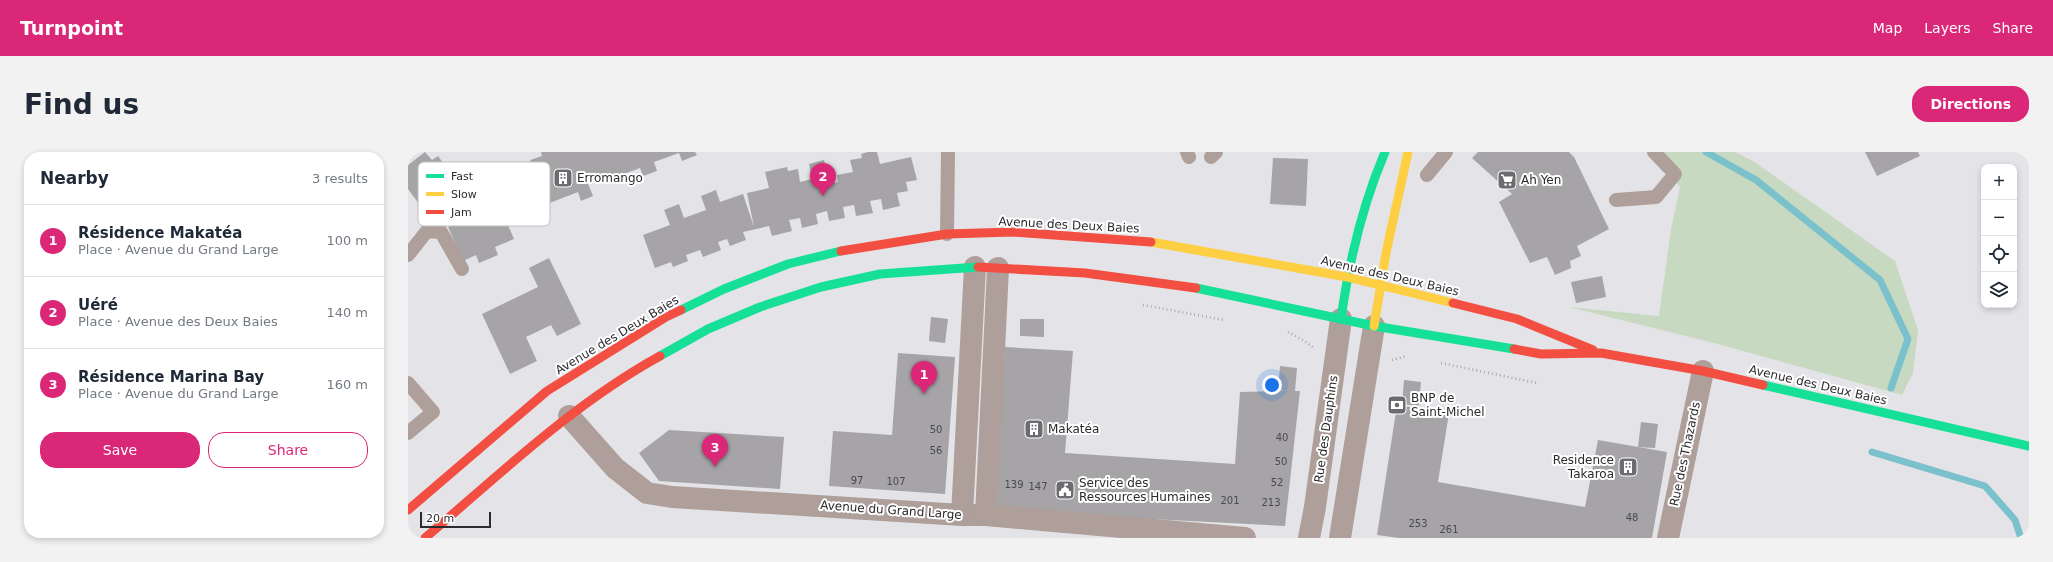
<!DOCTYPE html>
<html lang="en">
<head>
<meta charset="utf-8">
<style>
  body { margin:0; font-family:"DejaVu Sans",sans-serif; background:#f2f2f3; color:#1f2937 }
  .controls { position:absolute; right:12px; top:12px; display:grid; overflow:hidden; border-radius:8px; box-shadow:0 2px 6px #0003 }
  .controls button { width:36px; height:36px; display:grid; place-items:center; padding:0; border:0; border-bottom:1px solid #e0e1e3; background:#fff; color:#1f2937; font:20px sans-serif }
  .scale { position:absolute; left:12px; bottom:10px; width:71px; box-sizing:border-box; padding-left:4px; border:2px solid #2b2b2e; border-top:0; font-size:11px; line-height:14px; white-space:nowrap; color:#2b2b2e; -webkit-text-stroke:3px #fff; paint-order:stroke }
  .you { position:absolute; left:864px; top:233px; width:14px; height:14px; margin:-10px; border:3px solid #fff; border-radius:50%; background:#1a73e8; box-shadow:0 0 0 6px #1a73e833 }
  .badge { display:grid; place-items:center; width:26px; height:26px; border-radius:50%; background:#db2777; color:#fff; font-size:13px; font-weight:700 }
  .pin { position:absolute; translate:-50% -33px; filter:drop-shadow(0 1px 2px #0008) }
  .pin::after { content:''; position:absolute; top:21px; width:14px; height:12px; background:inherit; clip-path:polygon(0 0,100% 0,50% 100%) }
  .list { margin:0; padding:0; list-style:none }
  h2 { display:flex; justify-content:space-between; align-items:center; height:52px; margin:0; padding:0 16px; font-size:17px }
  h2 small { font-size:13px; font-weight:400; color:#747a83 }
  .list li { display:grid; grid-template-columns:26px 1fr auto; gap:12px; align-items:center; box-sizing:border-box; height:72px; padding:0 16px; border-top:1px solid #e0e1e3 }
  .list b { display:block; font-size:15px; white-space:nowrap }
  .list p { margin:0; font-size:13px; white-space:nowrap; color:#747a83 }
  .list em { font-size:13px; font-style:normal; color:#747a83 }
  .actions { display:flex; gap:8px; padding:12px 16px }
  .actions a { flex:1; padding:9px 0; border:1px solid #db2777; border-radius:16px; text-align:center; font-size:14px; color:#db2777 }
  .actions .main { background:#db2777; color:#fff }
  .icon { flex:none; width:22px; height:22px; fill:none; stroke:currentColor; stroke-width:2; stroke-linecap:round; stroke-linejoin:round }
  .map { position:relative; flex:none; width:1621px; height:386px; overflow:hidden; border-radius:16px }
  header { display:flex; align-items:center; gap:24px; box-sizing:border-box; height:56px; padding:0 20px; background:#db2777; color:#fff }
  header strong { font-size:19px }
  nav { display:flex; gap:22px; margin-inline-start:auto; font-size:14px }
  .intro { display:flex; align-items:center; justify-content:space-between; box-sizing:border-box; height:96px; padding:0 24px }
  h1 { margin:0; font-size:28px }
  .button { padding:10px 18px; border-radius:16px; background:#db2777; color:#fff; font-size:14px; font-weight:700 }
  main { display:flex; gap:24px; padding:0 24px }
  aside { flex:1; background:#fff; border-radius:16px; box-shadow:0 2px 6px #0003 }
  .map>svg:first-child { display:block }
  .green { fill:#c8d9c2 }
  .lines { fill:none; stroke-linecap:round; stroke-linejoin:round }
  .stream { stroke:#7bc1cc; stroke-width:7 }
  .building { fill:#a6a4a7 }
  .path { stroke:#aea5a3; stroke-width:2.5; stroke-dasharray:1 3; stroke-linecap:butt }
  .lane { stroke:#ae9f9a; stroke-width:14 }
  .street { stroke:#ae9f9a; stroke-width:22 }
  .fast { stroke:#16e098; stroke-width:9 }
  .slow { stroke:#ffcf43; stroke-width:9 }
  .jam { stroke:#f24e42; stroke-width:9 }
  .labels { text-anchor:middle; stroke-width:4; stroke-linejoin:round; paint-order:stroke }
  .number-label { font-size:10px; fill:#4a494c }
  .poi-label { font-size:12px; fill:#2b2b2e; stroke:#fff; text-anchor:start }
  .street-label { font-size:12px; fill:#2b2b2e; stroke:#fff }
  .key { fill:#fff; stroke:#bfbfc0; stroke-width:1 }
  .key-label { font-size:11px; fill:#2b2b2e }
</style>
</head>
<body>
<header>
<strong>Turnpoint</strong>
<nav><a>Map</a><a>Layers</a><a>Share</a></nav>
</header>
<div class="intro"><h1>Find us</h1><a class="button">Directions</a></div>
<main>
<aside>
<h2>Nearby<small>3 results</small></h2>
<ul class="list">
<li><span class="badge">1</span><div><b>Résidence Makatéa</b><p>Place · Avenue du Grand Large</p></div><em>100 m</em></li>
<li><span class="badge">2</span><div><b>Uéré</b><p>Place · Avenue des Deux Baies</p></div><em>140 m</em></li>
<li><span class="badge">3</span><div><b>Résidence Marina Bay</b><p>Place · Avenue du Grand Large</p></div><em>160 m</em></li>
</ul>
<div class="actions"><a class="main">Save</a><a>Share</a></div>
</aside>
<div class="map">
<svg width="1621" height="386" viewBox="0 0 1621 386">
  <rect width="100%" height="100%" fill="#e4e3e7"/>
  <!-- green -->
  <path class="green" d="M 1243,0 L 1327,0 L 1345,9 L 1487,109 L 1510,178 L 1505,221 L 1494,243 L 1306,191 L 1161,155 L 1251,164 L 1263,77 L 1272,35 Z"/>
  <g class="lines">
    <!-- stream -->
    <g class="stream">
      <path d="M 1298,0 L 1348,28 L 1472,128 L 1500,187 L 1483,236"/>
      <path d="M 1464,300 L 1577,334 L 1607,368 L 1613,386"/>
    </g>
  </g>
  <!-- building -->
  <g class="building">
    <path d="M 17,0 L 24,8 L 30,4 L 41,19 L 32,25 L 38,32 L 11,52 L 0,37 L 0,13 Z"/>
    <path d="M 133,0 L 287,0 L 289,3 L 274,9 L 271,1 L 246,10 L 249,19 L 235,24 L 232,16 L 192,31 L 189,22 L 178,27 L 185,44 L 173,49 L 170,40 L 139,52 L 122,8 L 134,4 Z"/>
    <path d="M 460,0 L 469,0 L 472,12 L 503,5 L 509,28 L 498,30 L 500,39 L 489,41 L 492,54 L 475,58 L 473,47 L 462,49 L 465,61 L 448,64 L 446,53 L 435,55 L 437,66 L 421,69 L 419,59 L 408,62 L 410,72 L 394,76 L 392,66 L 381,68 L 384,79 L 364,84 L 361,74 L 335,80 L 338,88 L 322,94 L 319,87 L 310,90 L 313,98 L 295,105 L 292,98 L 278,103 L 280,109 L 265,115 L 263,110 L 247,116 L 235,83 L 262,73 L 256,58 L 271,52 L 276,66 L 298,58 L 293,44 L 308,38 L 312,50 L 335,42 L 346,75 L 339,41 L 361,36 L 357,20 L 379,15 L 380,19 L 390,17 L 392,30 L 404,27 L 401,12 L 416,8 L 422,32 L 430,30 L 429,23 L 445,20 L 442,8 L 454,6 L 453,2 Z"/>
    <path d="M 1070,0 L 1161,0 L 1166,5 L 1201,77 L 1169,94 L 1173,104 L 1162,109 L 1163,116 L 1147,123 L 1139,105 L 1122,111 L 1091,50 L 1104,42 L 1064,6 Z"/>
    <path d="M 1457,0 L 1510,0 L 1512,4 L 1469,24 Z"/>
    <path d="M 865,6 L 900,7 L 898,54 L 862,52 Z"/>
    <path d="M 91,52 L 106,87 L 87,95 L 90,103 L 71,111 L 68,103 L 55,109 L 40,75 L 55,68 L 54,65 L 63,61 L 64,64 Z"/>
    <path d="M 141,106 L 173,172 L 149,184 L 143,173 L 118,185 L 129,209 L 102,222 L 74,162 L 130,135 L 121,116 Z"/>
    <path d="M 1194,124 L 1198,145 L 1168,151 L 1163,130 Z"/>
    <path d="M 523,165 L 540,167 L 537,191 L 521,189 Z"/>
    <path d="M 612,167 L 636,167 L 636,185 L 612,184 Z"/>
    <path d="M 597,195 L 665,199 L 657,301 L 827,312 L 832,240 L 878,239 L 870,238 L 872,214 L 889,216 L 887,239 L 892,239 L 877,374 L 587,359 Z"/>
    <path d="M 490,201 L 547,205 L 537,342 L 421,334 L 425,279 L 484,283 Z"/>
    <path d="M 996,228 L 1013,230 L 1011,254 L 994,252 Z"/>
    <path d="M 989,253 L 1041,261 L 1030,330 L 1177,355 L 1190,288 L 1259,300 L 1244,386 L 991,386 L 969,383 Z"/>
    <path d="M 1233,270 L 1250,272 L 1247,296 L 1230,295 Z"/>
    <path d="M 261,278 L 376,285 L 372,337 L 251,329 L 231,301 Z"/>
  </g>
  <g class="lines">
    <!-- path -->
    <g class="path">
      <path d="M 735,153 L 816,168"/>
      <path d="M 880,180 L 895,188 L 906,196"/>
      <path d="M 984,208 L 999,204"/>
      <path d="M 1033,211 L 1129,231"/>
    </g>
    <!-- lane -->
    <g class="lane">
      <path d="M 779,0 L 781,5"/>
      <path d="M 803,5 L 808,0"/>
      <path d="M 1019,23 L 1038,0"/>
      <path d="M 1208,48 L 1248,45 L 1267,22 L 1246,0"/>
      <path d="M 539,82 L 540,0"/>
      <path d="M 0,103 L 19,79 L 33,80 L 54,117"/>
      <path d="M 0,231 L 25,260 L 0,281"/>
    </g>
    <!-- street -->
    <g class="street">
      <path d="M 161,264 L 207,316 L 239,341 L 264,345 L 554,363 L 578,363 L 837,386"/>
      <path d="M 554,363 L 567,115"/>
      <path d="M 578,363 L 590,116"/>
      <path d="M 901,386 L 907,355 L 933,167"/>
      <path d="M 932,386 L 966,174"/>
      <path d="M 1260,386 L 1295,219"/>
    </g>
    <!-- fast -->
    <g class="fast">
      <path d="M 788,136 L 966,174 L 1106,197"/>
      <path d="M 273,158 L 316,137 L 380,112 L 433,99"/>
      <path d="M 933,167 C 941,109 954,54 977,0"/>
      <path d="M 252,204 L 300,177 L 352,155 L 413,135 L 472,122 L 570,115"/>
      <path d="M 1355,233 L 1621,294"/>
    </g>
    <!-- slow -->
    <g class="slow">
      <path d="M 743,90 L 939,125 L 1045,151"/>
      <path d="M 966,174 L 978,101 L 1000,0"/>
    </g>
    <!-- jam -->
    <g class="jam">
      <path d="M 433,99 L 539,82 L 605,80 L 743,90"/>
      <path d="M 570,115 L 677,121 L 788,136"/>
      <path d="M 1045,151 L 1109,167 L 1185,198"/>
      <path d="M 1106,197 L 1133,202 L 1193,201 L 1295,219 L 1355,233"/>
      <path d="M 0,358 L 139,239 L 258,165 L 273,158"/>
      <path d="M 17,386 C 92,322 165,252 252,204"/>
    </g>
  </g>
  <!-- icons -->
  <defs>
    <symbol id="building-square" viewBox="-11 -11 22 22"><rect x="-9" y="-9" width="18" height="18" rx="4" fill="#6c6b6f" stroke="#fff"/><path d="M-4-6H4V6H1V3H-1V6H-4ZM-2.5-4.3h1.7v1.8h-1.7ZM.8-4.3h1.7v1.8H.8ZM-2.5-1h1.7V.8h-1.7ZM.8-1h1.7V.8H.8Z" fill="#fff"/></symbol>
    <symbol id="supermarket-square" viewBox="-11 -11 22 22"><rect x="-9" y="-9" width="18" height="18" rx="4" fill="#6c6b6f" stroke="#fff"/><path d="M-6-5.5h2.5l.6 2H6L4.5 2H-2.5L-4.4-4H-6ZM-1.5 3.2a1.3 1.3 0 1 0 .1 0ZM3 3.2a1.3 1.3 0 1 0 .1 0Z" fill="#fff"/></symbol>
    <symbol id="bank-square" viewBox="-11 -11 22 22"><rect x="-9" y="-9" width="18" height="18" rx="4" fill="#6c6b6f" stroke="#fff"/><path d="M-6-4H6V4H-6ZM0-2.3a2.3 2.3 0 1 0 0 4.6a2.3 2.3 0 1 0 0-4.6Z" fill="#fff"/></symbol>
    <symbol id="civic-square" viewBox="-11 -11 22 22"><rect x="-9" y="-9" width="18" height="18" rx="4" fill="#6c6b6f" stroke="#fff"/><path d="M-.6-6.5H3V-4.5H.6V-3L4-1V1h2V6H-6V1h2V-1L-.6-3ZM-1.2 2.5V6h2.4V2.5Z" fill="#fff"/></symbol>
  </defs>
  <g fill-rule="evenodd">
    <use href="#building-square" x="144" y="15" width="22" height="22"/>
    <use href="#supermarket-square" x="1088" y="17" width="22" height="22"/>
    <use href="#bank-square" x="978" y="242" width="22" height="22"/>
    <use href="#building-square" x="615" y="266" width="22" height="22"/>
    <use href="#building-square" x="1209" y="304" width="22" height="22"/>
    <use href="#civic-square" x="646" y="327" width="22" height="22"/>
  </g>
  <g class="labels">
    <!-- number labels -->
    <g class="number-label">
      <text x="528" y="281">50</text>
      <text x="874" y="289">40</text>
      <text x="528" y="302">56</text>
      <text x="873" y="313">50</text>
      <text x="449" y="332">97</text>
      <text x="488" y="333">107</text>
      <text x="869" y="334">52</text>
      <text x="606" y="336">139</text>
      <text x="630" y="338">147</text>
      <text x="822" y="352">201</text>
      <text x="863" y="354">213</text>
      <text x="1224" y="369">48</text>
      <text x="1010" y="375">253</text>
      <text x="1041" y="381">261</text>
    </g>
    <!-- poi labels -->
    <g class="poi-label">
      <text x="169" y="30">Erromango</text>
      <text x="1113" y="32">Ah Yen</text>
      <text x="1003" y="250">BNP de<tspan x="1003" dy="14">Saint-Michel</tspan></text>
      <text x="640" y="281">Makatéa</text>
      <text x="1206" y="312" text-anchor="end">Residence<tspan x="1206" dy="14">Takaroa</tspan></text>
      <text x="671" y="335">Service des<tspan x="671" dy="14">Ressources Humaines</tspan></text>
    </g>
    <!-- street labels -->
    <g class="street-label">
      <text transform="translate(661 73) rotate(3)" y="4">Avenue des Deux Baies</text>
      <text transform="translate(982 124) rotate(13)" y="4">Avenue des Deux Baies</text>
      <text transform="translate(209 183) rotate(-31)" y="4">Avenue des Deux Baies</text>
      <text transform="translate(1410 233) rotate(13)" y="4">Avenue des Deux Baies</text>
      <text transform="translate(918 277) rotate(-82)" y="4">Rue des Dauphins</text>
      <text transform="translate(1277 302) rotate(-78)" y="4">Rue des Thazards</text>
      <text transform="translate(483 358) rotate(4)" y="4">Avenue du Grand Large</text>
    </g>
  </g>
  <!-- legend -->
  <rect x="10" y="10" width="132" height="64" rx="6" class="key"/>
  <rect x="18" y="22" width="18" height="4" fill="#16e098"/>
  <rect x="18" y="40" width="18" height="4" fill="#ffcf43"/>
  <rect x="18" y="58" width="18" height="4" fill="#f24e42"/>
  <g class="key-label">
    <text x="43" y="28">Fast</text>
    <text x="43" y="46">Slow</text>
    <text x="43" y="64">Jam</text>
  </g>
</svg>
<div class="controls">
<button>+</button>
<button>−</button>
<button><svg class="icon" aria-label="locate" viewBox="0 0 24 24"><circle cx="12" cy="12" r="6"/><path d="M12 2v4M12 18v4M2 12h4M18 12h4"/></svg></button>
<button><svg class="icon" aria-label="layers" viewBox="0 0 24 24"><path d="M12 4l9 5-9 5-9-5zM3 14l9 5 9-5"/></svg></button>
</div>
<div class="scale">20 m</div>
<div class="you"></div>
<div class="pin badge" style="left:516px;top:242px">1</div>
<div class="pin badge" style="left:415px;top:44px">2</div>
<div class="pin badge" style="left:307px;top:315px">3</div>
</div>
</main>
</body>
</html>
